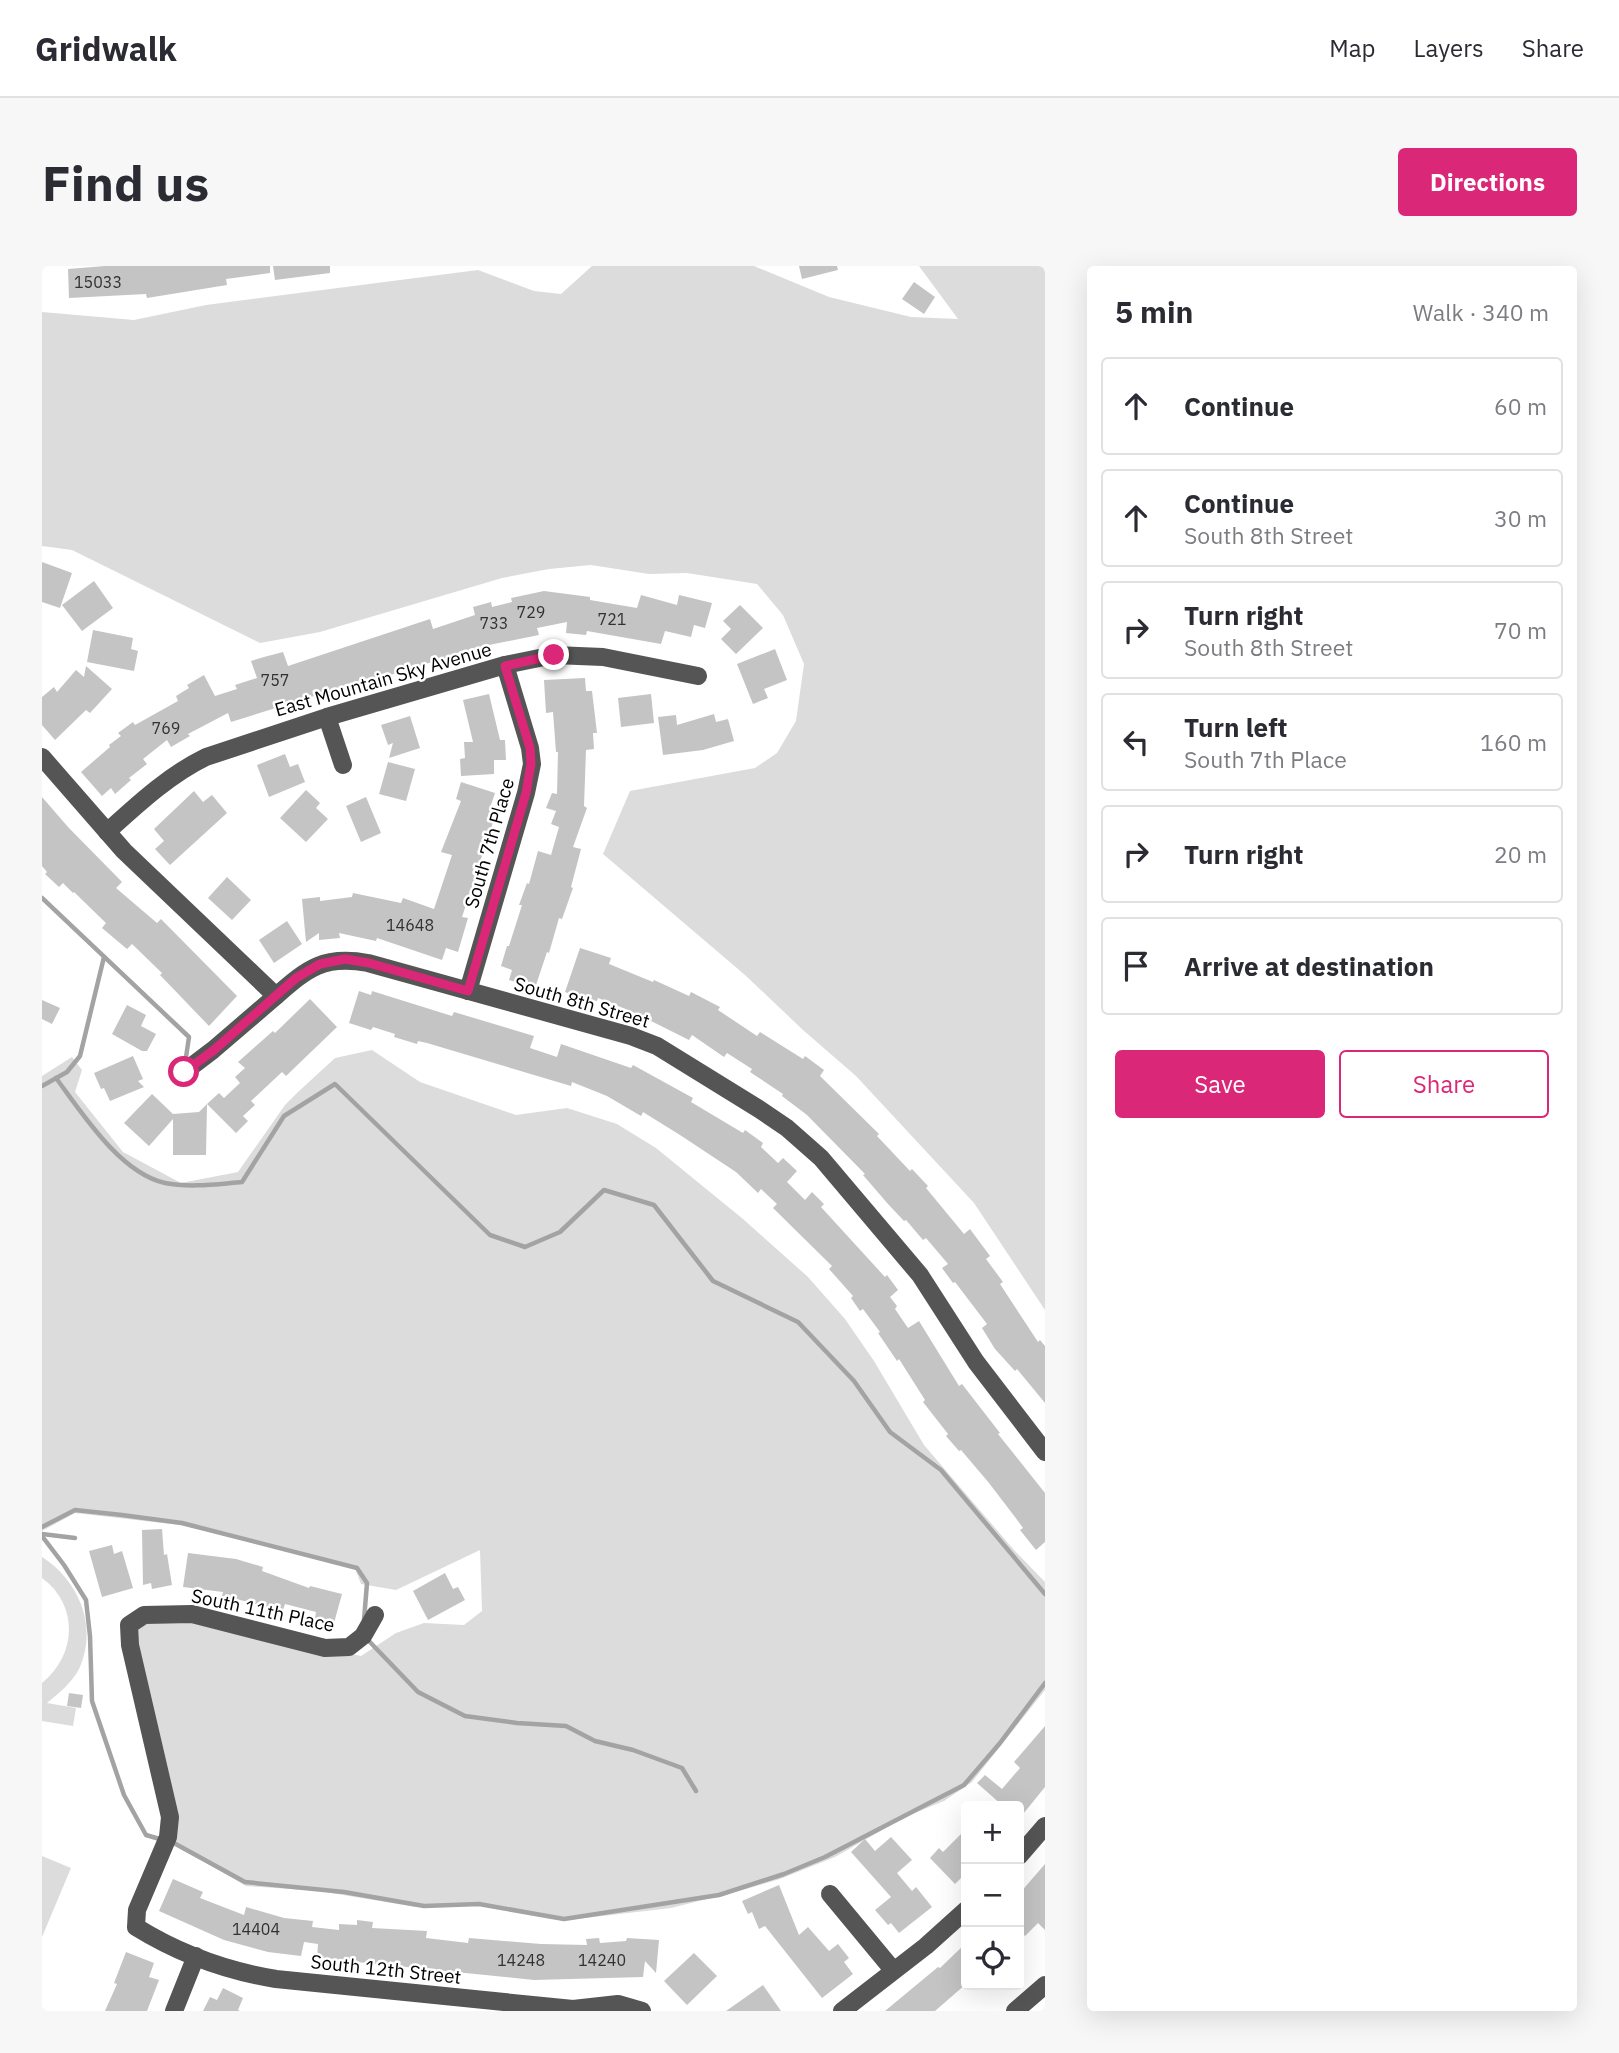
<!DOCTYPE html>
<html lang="en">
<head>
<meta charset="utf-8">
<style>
  body { margin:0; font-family:"IBM Plex Sans",sans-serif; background:#f7f7f7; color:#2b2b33 }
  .controls { position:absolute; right:21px; bottom:21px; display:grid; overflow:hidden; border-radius:7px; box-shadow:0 7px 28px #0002 }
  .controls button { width:63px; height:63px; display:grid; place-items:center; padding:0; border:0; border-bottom:2px solid #e1e1e2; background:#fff; color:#2b2b33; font:35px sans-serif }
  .stop { position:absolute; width:21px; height:21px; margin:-16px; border:5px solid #db2777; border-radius:50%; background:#fff }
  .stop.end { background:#db2777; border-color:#fff; box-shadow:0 2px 7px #0008 }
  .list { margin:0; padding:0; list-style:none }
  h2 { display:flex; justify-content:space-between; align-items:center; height:91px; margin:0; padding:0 28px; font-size:30px }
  h2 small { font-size:23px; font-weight:400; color:#7c7c81 }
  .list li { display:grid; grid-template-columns:46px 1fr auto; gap:21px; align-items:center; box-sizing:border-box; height:98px; margin:0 14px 14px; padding:0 14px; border:2px solid #e1e1e2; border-radius:7px }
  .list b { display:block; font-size:26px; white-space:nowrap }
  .list p { margin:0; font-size:23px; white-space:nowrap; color:#7c7c81 }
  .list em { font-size:23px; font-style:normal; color:#7c7c81 }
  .actions { display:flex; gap:14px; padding:21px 28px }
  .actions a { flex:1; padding:16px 0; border:2px solid #db2777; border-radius:7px; text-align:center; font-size:24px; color:#db2777 }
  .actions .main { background:#db2777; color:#fff }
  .icon { flex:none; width:38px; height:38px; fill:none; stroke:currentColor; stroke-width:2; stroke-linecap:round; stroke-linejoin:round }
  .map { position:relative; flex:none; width:1003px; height:1745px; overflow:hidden; border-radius:7px }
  header { display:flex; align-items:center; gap:42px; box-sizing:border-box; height:98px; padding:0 35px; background:#fff; border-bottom:2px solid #e1e1e2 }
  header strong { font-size:33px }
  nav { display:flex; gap:38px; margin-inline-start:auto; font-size:24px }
  .intro { display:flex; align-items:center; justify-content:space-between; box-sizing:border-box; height:168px; padding:0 42px }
  h1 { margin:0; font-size:49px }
  .button { padding:18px 32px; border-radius:7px; background:#db2777; color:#fff; font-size:24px; font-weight:700 }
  main { display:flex; gap:42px; padding:0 42px }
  aside { flex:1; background:#fff; border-radius:7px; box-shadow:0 7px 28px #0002 }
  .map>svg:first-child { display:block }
  .green { fill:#dcdcdc }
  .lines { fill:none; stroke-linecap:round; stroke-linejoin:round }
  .stream { stroke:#a3a3a3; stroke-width:4.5 }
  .building { fill:#c4c4c4 }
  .minor { stroke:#555; stroke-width:18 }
  .route { stroke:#db2777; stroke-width:9 }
  .labels { text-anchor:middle; stroke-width:5; stroke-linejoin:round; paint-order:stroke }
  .number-label { font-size:16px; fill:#313131 }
  .street-label { font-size:19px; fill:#000; stroke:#fff }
</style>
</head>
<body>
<header>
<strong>Gridwalk</strong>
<nav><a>Map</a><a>Layers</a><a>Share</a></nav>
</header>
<div class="intro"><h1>Find us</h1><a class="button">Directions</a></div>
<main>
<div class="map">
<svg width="1003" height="1745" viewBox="0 0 1003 1745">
  <rect width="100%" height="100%" fill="#fff"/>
  <!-- green -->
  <g class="green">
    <path d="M 550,0 L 712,0 L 787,31 L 869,51 L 916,53 L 877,0 L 1003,0 L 1003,1044 L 932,937 L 814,810 L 761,764 L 703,709 L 561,588 L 588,525 L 713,502 L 735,487 L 754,455 L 762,398 L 741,349 L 715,318 L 645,307 L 607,308 L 549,299 L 507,303 L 460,312 L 278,366 L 218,377 L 30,284 L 0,280 L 0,46 L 92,54 L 164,39 L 436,4 L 492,25 L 519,28 Z"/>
    <path d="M 330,784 L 378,816 L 474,849 L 525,842 L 575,858 L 614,882 L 701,953 L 766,1011 L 803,1053 L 832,1095 L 882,1179 L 972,1284 L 1003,1316 L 1003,1424 L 930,1516 L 902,1535 L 863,1551 L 793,1591 L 738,1613 L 697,1625 L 629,1642 L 526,1654 L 427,1638 L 374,1641 L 277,1625 L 204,1620 L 142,1584 L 126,1571 L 87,1359 L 125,1347 L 319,1390 L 354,1367 L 382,1357 L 422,1359 L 440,1345 L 438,1284 L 354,1324 L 319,1318 L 313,1302 L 138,1259 L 33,1247 L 0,1265 L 0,810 L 30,791 L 40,804 L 33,826 L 81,886 L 139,917 L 196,906 L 243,839 L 256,826 L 293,792 Z"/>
    <path d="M 0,1291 C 36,1314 56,1359 38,1401 C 31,1416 17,1427 5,1437 L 34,1442 L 31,1460 L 0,1455 L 0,1417 C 35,1389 37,1339 0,1312 Z"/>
    <path d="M 0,1590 L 29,1602 L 0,1671 Z"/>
  </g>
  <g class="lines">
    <!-- stream -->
    <g class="stream">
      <path d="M 0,632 L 147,771 L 143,798"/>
      <path d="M 14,812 C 40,847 78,907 123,917 C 148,922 175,918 200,916 L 242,850 L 293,818 L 448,969 L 483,981 L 518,966 L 562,924 L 612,939 L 671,1015 L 756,1056 L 812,1115 L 848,1166 L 899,1204 L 1003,1328"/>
      <path d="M 0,820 L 25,806 L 38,790 L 62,691"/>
      <path d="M 0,1261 L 33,1244 L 80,1249 L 140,1257 L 315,1302 L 325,1317 L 322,1354"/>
      <path d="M 0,1268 L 33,1272"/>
      <path d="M 0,1270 L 22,1299 L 44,1334 L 48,1370 L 50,1435 L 82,1529 L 104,1569 L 121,1574"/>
      <path d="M 324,1372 L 376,1426 L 423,1450 L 475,1457 L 524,1460 L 553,1475 L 591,1484 L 640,1502 L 654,1525"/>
      <path d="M 130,1576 L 203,1616 L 302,1626 L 382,1640 L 437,1638 L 522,1653 L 677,1629 L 742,1608 L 783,1591 L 922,1519 L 958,1477 L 1003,1417"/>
    </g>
  </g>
  <!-- building -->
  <g class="building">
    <path d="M 63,0 L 228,0 L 228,7 L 184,13 L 185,19 L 105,32 L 104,28 L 27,32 L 26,3 Z"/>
    <path d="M 231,0 L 288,0 L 288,7 L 233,14 Z"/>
    <path d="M 757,0 L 795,0 L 796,4 L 760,13 Z"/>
    <path d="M 872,16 L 893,31 L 882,48 L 860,33 Z"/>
    <path d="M 0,296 L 30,307 L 18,342 L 0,336 Z"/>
    <path d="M 52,315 L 71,342 L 40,365 L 20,339 Z"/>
    <path d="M 502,325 L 548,331 L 548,334 L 595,342 L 599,329 L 635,339 L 637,329 L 670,337 L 663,362 L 652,359 L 649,371 L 623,365 L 619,378 L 545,365 L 544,369 L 524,367 L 525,356 L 495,362 L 497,369 L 437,381 L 406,393 L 405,392 L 369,402 L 334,414 L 333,411 L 189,456 L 186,447 L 146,468 L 148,470 L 129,481 L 125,474 L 101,493 L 105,498 L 87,512 L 89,514 L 73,528 L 69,522 L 60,530 L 39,506 L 68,481 L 67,479 L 79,470 L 76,467 L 91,456 L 93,459 L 136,435 L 134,430 L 147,422 L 145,419 L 162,409 L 173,430 L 195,423 L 193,419 L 215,412 L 209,395 L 222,391 L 241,386 L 246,400 L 388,353 L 391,363 L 433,349 L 431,341 L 449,336 L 450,341 L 470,336 L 469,332 Z"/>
    <path d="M 698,339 L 721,362 L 694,388 L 679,373 L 689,363 L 681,355 Z"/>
    <path d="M 51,364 L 91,372 L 89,383 L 96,385 L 92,405 L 45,396 Z"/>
    <path d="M 733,383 L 745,414 L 722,423 L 726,432 L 711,438 L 695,398 Z"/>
    <path d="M 44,400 L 70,423 L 48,447 L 44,444 L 13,474 L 0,459 L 0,431 L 12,421 L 15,426 L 34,404 L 42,411 Z"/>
    <path d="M 543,412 L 544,425 L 550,425 L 555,467 L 551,467 L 552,483 L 544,484 L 542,540 L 545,542 L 531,581 L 539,583 L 529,621 L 531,622 L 520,653 L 517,652 L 507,687 L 505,686 L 493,722 L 467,714 L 470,704 L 459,700 L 465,680 L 467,680 L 480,639 L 477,639 L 485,617 L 487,618 L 496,585 L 509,589 L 517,561 L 509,558 L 514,545 L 504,542 L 510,527 L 515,528 L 516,486 L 514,486 L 511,446 L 504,447 L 502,414 Z"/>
    <path d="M 447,428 L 458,474 L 463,474 L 464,494 L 452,494 L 452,508 L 419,510 L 418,493 L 423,492 L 422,476 L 431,476 L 421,434 Z"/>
    <path d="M 609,428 L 612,457 L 579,461 L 576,432 Z"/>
    <path d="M 672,448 L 674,456 L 686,453 L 692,475 L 661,484 L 621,489 L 616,451 L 634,449 L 635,459 Z"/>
    <path d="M 368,450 L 378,482 L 347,492 L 351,477 L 346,479 L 339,459 Z"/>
    <path d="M 243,488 L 248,501 L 256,498 L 263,516 L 227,531 L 215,499 Z"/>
    <path d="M 346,496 L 373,503 L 364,535 L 337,528 Z"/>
    <path d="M 419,516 L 453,527 L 449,539 L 456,541 L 420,651 L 426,652 L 416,686 L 404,682 L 400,694 L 335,672 L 334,675 L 297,667 L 298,672 L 277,674 L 277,667 L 264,676 L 260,633 L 278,631 L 278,635 L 310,631 L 311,627 L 359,637 L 361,632 L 392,643 L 410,589 L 399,586 L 419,535 L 414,533 Z"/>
    <path d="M 264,524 L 278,537 L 274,542 L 286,553 L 264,576 L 238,552 Z"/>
    <path d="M 152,525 L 161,536 L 170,529 L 185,547 L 128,599 L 113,583 L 122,575 L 112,563 Z"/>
    <path d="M 0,531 L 26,561 L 80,616 L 74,622 L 115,657 L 119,653 L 195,730 L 167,760 L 118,709 L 120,707 L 90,678 L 85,683 L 60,662 L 64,657 L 32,626 L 31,627 L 21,617 L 17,621 L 3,608 L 5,606 L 0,600 Z"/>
    <path d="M 324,531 L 339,567 L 319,576 L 304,540 Z"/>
    <path d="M 185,611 L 209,634 L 190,654 L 166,632 Z"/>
    <path d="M 245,655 L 260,678 L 232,697 L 217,674 Z"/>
    <path d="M 538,682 L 569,692 L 567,698 L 611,716 L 612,714 L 647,730 L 649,726 L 678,741 L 676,744 L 715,770 L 718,766 L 761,793 L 763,790 L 782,804 L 778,810 L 837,868 L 835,870 L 868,905 L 870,903 L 886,920 L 884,922 L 922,968 L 928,963 L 948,990 L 944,993 L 961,1016 L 958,1018 L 996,1076 L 998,1074 L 1003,1080 L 1003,1137 L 975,1103 L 973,1105 L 953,1083 L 940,1062 L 945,1058 L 913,1016 L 911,1017 L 900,1002 L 906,998 L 884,972 L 881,974 L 864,954 L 862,955 L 846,938 L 821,909 L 823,908 L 765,849 L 740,830 L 741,828 L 708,806 L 710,803 L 685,787 L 682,791 L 650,769 L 647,774 L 591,746 L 556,732 L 555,735 L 544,733 L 523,726 Z"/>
    <path d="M 317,725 L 329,729 L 330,725 L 410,750 L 412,746 L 492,770 L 488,782 L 515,791 L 519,778 L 589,802 L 591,799 L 651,832 L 649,836 L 701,867 L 703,864 L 721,877 L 719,881 L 736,897 L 741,892 L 755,905 L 745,916 L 763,934 L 770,926 L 782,938 L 779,941 L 843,1011 L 845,1009 L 856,1024 L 848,1031 L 855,1040 L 853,1043 L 866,1062 L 877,1055 L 917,1120 L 920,1118 L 958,1167 L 956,1168 L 1003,1227 L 1003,1276 L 994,1284 L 978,1264 L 981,1262 L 976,1255 L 947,1217 L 919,1184 L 917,1185 L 904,1170 L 906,1168 L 881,1136 L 883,1134 L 857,1093 L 855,1095 L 836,1067 L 838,1066 L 821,1043 L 818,1045 L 809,1032 L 811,1030 L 787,1003 L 790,1000 L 731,942 L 735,938 L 719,923 L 716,927 L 694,906 L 638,869 L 601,846 L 599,850 L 565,830 L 530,816 L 529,820 L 385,777 L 376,775 L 375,778 L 352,771 L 353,768 L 331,761 L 329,764 L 307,757 Z"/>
    <path d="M 268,733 L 295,761 L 244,810 L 240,806 L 209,835 L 213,839 L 201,850 L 206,855 L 194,867 L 165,838 L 177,827 L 182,832 L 198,817 L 193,811 L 203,802 L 196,796 L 231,765 L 233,767 Z"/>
    <path d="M 0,734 L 18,742 L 10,758 L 0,753 Z"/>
    <path d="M 85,739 L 104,749 L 99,760 L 114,768 L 105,785 L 100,785 L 70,768 Z"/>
    <path d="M 91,790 L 101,813 L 96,815 L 102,821 L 68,835 L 62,822 L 59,823 L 52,807 Z"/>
    <path d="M 110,828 L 131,848 L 157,846 L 165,838 L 164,889 L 131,889 L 131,853 L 107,880 L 82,857 Z"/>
    <path d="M 120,1263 L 122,1289 L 125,1288 L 130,1319 L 110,1323 L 109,1317 L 101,1319 L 100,1264 Z"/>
    <path d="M 70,1279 L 72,1288 L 80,1285 L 91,1322 L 60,1331 L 47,1285 Z"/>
    <path d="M 146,1287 L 194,1293 L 221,1301 L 220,1305 L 267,1322 L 268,1320 L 300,1328 L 292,1357 L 273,1352 L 274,1346 L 243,1338 L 240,1347 L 211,1337 L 180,1330 L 181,1326 L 141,1321 Z"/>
    <path d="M 403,1307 L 411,1323 L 416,1321 L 423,1334 L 386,1354 L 371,1325 Z"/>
    <path d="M 27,1427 L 41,1429 L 39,1442 L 25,1440 Z"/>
    <path d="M 1003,1460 L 1003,1521 L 977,1553 L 977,1540 L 961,1540 L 935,1517 L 943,1509 L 960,1523 L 978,1502 L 972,1496 Z"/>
    <path d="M 924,1563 L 924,1607 L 913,1618 L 888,1592 L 897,1582 L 901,1586 Z"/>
    <path d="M 849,1571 L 870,1594 L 855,1607 L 870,1625 L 874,1621 L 890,1641 L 857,1667 L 849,1657 L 846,1659 L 833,1644 L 849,1631 L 809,1586 L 823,1573 L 833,1585 Z"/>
    <path d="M 1003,1598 L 1003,1664 L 996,1657 L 983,1670 L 977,1664 L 977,1628 Z"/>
    <path d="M 131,1613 L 161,1626 L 158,1632 L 202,1649 L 204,1641 L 242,1652 L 271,1655 L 270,1661 L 297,1664 L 297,1658 L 315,1659 L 315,1654 L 331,1656 L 330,1662 L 385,1665 L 384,1672 L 426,1677 L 427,1672 L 499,1678 L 545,1679 L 544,1673 L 557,1672 L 558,1677 L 584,1675 L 585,1672 L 617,1674 L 614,1707 L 603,1695 L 601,1711 L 492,1714 L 275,1692 L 276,1678 L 262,1676 L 259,1690 L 226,1686 L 182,1674 L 117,1645 Z"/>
    <path d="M 737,1619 L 757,1669 L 766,1661 L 787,1685 L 796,1678 L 807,1692 L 802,1696 L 811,1708 L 780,1732 L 723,1660 L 717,1663 L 710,1646 L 706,1648 L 700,1635 Z"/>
    <path d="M 924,1677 L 924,1718 L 893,1745 L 843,1745 L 896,1701 L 898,1702 Z"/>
    <path d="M 84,1686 L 112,1697 L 107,1711 L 117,1714 L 105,1745 L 63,1745 L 75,1718 L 72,1717 Z"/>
    <path d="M 652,1687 L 675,1710 L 645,1739 L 622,1715 Z"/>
    <path d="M 721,1719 L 739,1745 L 684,1745 Z"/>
    <path d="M 181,1722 L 201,1732 L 196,1744 L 198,1745 L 161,1745 L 168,1731 L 175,1734 Z"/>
  </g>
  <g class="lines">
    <!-- minor -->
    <g class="minor">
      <path d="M 285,451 L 301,499"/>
      <path d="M 0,491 L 82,585 L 234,730 C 266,702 282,689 326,697 L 589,770 L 615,780 L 717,843 L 745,862 L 779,892 L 878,1009 L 934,1096 L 1003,1186"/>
      <path d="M 65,566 C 96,538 127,509 164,491 L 285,451 L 463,399 L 512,389 L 561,391 L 656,410"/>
      <path d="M 426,725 L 484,527 L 490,498 L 488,482 L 463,399"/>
      <path d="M 142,806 L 171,784 L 234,730"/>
      <path d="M 333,1349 L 321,1370 L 307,1381 L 283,1382 L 150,1348 L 102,1349 L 87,1359 L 88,1379 L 128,1551 L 126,1571 L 95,1644 L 94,1661 C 136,1687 185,1705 234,1713 L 531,1743 L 576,1738 L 600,1745"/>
      <path d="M 977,1590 L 1003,1560"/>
      <path d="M 788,1628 L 851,1704"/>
      <path d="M 132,1745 L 154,1690"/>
      <path d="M 800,1745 L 884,1680 L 924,1644"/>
      <path d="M 973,1745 L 1003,1719"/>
    </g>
  </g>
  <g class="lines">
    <!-- route -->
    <path class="route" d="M 142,806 L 172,784 L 254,712 L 278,698 L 303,693 L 327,697 L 426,725 L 484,527 L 489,498 L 488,482 L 463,400 L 512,389"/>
  </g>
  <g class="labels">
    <!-- number labels -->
    <g class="number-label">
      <text x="56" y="22">15033</text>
      <text x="489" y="352">729</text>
      <text x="570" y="359">721</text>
      <text x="452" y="363">733</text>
      <text x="233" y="420">757</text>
      <text x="124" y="468">769</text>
      <text x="368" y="665">14648</text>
      <text x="214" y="1669">14404</text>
      <text x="479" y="1700">14248</text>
      <text x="560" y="1700">14240</text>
    </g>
    <!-- street labels -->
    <g class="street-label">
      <text transform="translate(341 413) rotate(-16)" y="7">East Mountain Sky Avenue</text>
      <text transform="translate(447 577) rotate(-74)" y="7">South 7th Place</text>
      <text transform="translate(540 736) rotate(16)" y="7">South 8th Street</text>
      <text transform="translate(221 1344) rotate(12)" y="7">South 11th Place</text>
      <text transform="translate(344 1703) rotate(6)" y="7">South 12th Street</text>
    </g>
  </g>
</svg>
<div class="controls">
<button>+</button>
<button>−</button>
<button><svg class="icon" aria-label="locate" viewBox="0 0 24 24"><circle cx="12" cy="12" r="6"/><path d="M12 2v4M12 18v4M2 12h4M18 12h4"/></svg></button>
</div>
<div class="stop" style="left:142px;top:806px"></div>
<div class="stop end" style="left:512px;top:389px"></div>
</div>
<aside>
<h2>5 min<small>Walk · 340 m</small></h2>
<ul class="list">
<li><svg class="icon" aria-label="ahead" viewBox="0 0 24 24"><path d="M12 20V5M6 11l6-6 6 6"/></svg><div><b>Continue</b></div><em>60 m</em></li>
<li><svg class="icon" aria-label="ahead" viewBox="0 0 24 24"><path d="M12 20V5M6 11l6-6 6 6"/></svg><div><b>Continue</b><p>South 8th Street</p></div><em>30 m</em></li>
<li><svg class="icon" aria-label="right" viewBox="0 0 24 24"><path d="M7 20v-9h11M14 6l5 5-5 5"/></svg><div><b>Turn right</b><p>South 8th Street</p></div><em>70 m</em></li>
<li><svg class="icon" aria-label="left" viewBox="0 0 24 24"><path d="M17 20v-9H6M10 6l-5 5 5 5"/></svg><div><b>Turn left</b><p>South 7th Place</p></div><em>160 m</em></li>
<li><svg class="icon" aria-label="right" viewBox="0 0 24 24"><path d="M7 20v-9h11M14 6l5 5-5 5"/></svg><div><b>Turn right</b></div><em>20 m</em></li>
<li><svg class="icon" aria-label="arrive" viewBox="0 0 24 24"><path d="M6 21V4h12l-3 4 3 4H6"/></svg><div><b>Arrive at destination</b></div></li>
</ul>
<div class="actions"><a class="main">Save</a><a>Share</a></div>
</aside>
</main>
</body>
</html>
